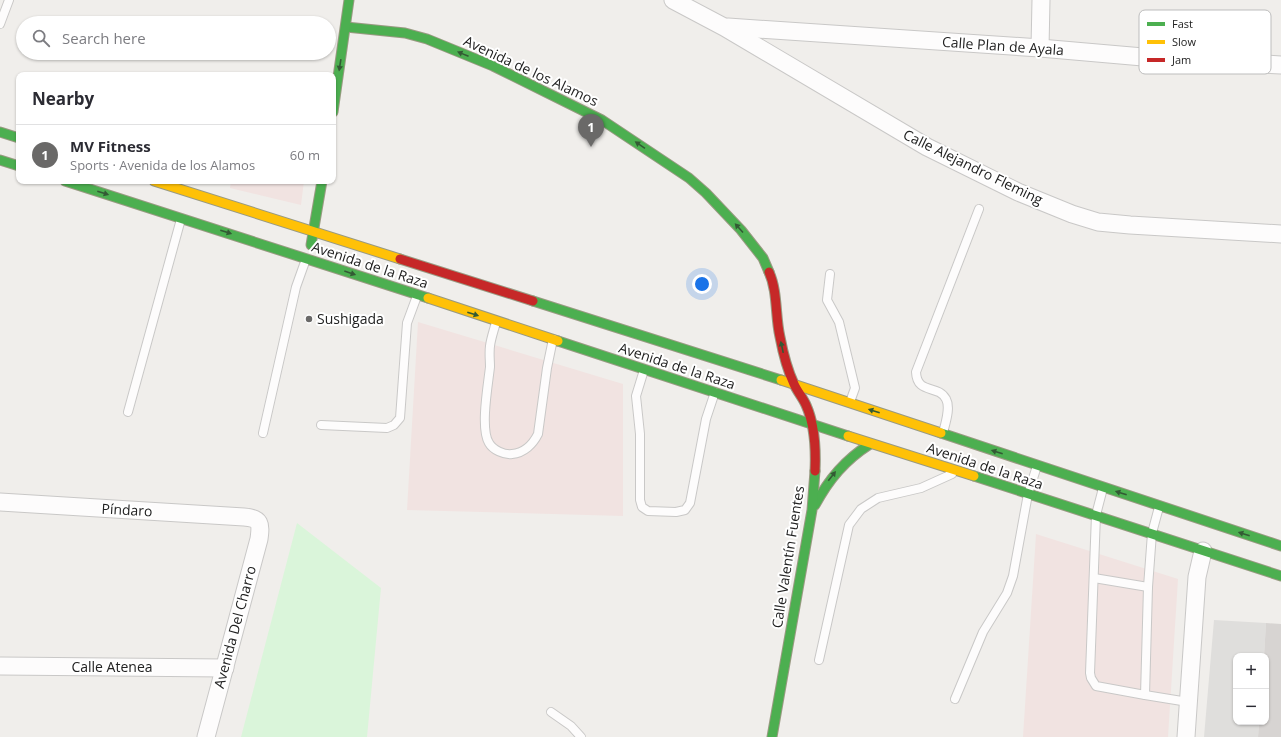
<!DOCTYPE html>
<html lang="en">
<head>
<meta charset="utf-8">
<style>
  body { margin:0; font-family:"Open Sans",sans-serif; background:#f7f7f7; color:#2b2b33 }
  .controls { position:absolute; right:12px; bottom:12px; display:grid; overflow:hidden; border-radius:8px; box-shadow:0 1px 3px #0004 }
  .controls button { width:36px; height:36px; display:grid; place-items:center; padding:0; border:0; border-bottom:1px solid #e1e1e2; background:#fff; color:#2b2b33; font:20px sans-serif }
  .you { position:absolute; left:702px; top:284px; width:14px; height:14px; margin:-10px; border:3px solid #fff; border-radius:50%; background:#1a73e8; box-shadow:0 0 0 6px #1a73e833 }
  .badge { display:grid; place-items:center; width:26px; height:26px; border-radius:50%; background:#6a6968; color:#fff; font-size:13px; font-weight:700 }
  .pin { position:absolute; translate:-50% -33px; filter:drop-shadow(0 1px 2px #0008) }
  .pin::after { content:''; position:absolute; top:21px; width:14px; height:12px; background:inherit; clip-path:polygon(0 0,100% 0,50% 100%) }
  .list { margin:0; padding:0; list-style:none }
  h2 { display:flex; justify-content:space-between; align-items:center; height:52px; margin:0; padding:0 16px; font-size:17px }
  h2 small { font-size:13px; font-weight:400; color:#7c7c81 }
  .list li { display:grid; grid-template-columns:26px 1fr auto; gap:12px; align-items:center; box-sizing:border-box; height:60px; padding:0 16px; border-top:1px solid #e1e1e2 }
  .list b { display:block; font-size:15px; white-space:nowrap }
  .list p { margin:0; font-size:13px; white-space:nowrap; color:#7c7c81 }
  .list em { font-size:13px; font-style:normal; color:#7c7c81 }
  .icon { flex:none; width:22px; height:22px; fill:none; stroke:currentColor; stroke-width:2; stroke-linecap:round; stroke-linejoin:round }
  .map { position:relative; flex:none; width:1281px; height:737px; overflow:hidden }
  .search { position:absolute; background:#fff; box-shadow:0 1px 3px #0004; left:16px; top:16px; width:320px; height:44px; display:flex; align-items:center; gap:10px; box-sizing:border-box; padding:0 14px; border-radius:22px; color:#7c7c81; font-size:15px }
  .panel { position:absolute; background:#fff; box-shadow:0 1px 3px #0004; left:16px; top:72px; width:320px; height:112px; border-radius:8px }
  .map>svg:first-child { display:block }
  .residential { fill:#dfdedc }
  .commercial { fill:#f1e3e1 }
  .park { fill:#daf5da }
  .building { fill:#d7d4d2 }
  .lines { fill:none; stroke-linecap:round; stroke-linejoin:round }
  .lane-casing { stroke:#c9c8c7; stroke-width:10 }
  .street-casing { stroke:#c9c8c7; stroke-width:19 }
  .fast-casing { stroke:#999a82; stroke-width:11 }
  .slow-casing { stroke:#999a82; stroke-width:11 }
  .jam-casing { stroke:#999a82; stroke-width:11 }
  .lane { stroke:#fdfcfc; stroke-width:8 }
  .street { stroke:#fdfcfc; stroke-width:17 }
  .fast { stroke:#4caf50; stroke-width:9 }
  .slow { stroke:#ffc107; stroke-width:9 }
  .jam { stroke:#c62828; stroke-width:9 }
  .oneway { fill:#335a34 }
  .poi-dot { fill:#6a6968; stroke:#fff; stroke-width:1.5 }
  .labels { text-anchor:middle; stroke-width:4; stroke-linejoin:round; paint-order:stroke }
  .street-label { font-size:14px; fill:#222; stroke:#fff }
  .poi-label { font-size:14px; fill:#222; stroke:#fff; text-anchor:start }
  .key { fill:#fff; stroke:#bdbdbd; stroke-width:1 }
  .key-label { font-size:11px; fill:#222 }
</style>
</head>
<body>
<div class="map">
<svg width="1281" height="737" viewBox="0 0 1281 737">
  <rect width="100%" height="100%" fill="#f0eeeb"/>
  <!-- residential -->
  <path class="residential" d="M 1214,620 L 1266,623 L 1264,656 L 1236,656 L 1236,722 L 1259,722 L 1258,737 L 1204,737 Z"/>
  <!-- commercial -->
  <g class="commercial">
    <path d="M 231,181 L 304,181 L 301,205 L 230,188 Z"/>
    <path d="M 418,322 L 623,384 L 623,516 L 407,510 Z"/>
    <path d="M 1036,534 L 1178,579 L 1168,737 L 1023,737 Z"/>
  </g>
  <!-- park -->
  <path class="park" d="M 297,523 L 381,588 L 367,737 L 241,737 Z"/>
  <!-- building -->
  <path class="building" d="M 1266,623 L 1281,624 L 1281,737 L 1258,737 L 1259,722 L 1266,722 L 1266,656 L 1264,656 Z"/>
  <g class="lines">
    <defs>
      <g id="lane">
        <path d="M 0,24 L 9,0"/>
        <path d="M 830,274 L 827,300 L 839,322 L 855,388 L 850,402"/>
        <path d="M 496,322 C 494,330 491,338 490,346 C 489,353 490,360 490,367 C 488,385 480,429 489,443 C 493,450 504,455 512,454 C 524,453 533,444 538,434 L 547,368 L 553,339"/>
        <path d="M 644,370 L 636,396 L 640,434 L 640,500 L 642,507 L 648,511 L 676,512 L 685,510 L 690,503 L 706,419 L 715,392"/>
        <path d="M 128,412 L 181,219"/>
        <path d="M 321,425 L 387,428 L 394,425 L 400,418 L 407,323 L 417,296"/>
        <path d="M 263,433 L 296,287 L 306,259"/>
        <path d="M 943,433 C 945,424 951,408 946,399 C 938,384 917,395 916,372 L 979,209"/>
        <path d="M 1103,488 L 1096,515 L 1090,673 L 1091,678 L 1096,686 L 1145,695 L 1148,587 L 1152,533 L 1159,507"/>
        <path d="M 1094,578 L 1148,587"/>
        <path d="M 819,660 L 849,525 L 861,509 L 878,498 L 921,488 L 952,474"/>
        <path d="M 1145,695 L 1188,702"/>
        <path d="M 955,699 L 983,632 L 1007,593 L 1013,576 L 1028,494 L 1037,466"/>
        <path d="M 551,712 L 571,726 L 581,737"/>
      </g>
      <g id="street">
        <path d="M 673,0 L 724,27 L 927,147 L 1018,192 L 1072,214 L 1098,222 L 1130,225 L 1281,234"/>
        <path d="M 728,27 L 1040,48 L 1143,57 L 1281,65"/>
        <path d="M 1040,48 L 1041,0"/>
        <path d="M 0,502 L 244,517 C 261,518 261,524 259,539 L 206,737"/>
        <path d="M 0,666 L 225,668"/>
        <path d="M 1186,737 L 1197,577 L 1203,551"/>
      </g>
      <g id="fast">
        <path d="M 346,27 L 405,33 L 427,39 L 493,66 L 602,120 L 689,178 L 706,193 L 741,230 L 763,258 L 769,272"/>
        <path d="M 333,112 L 349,0"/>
        <path d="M 0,132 L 19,138"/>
        <path d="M 0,160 L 19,166"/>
        <path d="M 65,181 L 428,298"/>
        <path d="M 311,245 L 322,181"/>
        <path d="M 533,301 L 781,380"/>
        <path d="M 558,341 L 848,436"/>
        <path d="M 941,433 L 1281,546"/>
        <path d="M 974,476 L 1281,576"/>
        <path d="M 815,505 C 829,479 845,460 870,444"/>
        <path d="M 772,737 L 812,510 L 815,471"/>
      </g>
      <g id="slow">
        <path d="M 154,181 L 400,259"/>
        <path d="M 428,298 L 558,341"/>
        <path d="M 781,380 L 941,433"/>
        <path d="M 848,436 L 974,476"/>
      </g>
      <g id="jam">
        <path d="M 400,259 L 533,301"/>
        <path d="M 769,272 C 778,292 775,316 780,337 C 783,353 787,369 794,384 C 797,391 803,398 806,405 C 815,425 816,449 815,471"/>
      </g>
    </defs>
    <!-- lane casing -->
    <use href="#lane" class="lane-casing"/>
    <!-- street casing -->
    <use href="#street" class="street-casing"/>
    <!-- fast casing -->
    <use href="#fast" class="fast-casing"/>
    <!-- slow casing -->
    <use href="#slow" class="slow-casing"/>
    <!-- jam casing -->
    <use href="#jam" class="jam-casing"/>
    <!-- lane -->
    <use href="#lane" class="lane"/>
    <!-- street -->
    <use href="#street" class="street"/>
    <!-- fast -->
    <use href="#fast" class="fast"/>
    <!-- slow -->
    <use href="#slow" class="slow"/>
    <!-- jam -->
    <use href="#jam" class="jam"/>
  </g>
  <!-- one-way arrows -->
  <defs><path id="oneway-solid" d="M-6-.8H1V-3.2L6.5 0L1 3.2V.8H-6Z"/></defs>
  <g class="oneway">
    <use href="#oneway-solid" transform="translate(463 54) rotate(-158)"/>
    <use href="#oneway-solid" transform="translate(340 65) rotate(99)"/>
    <use href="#oneway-solid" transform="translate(640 145) rotate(-146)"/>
    <use href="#oneway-solid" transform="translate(103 193) rotate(18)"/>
    <use href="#oneway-solid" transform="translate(739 228) rotate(-132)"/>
    <use href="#oneway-solid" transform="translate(226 232) rotate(18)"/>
    <use href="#oneway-solid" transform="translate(350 273) rotate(19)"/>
    <use href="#oneway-solid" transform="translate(473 314) rotate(18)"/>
    <use href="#oneway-solid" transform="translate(782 347) rotate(-102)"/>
    <use href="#oneway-solid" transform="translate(874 411) rotate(-162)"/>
    <use href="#oneway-solid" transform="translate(997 452) rotate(-162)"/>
    <use href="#oneway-solid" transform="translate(832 476) rotate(-52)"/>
    <use href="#oneway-solid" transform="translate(1121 493) rotate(-162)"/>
    <use href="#oneway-solid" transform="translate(1244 534) rotate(-162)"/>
  </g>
  <!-- markers -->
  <circle class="poi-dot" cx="309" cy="319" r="4"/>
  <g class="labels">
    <!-- street labels -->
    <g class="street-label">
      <text transform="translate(1003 46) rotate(4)" y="5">Calle Plan de Ayala</text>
      <text transform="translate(531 71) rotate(25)" y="5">Avenida de los Alamos</text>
      <text transform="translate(973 167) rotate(26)" y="5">Calle Alejandro Fleming</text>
      <text transform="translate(370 265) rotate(18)" y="5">Avenida de la Raza</text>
      <text transform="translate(677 366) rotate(18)" y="5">Avenida de la Raza</text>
      <text transform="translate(985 466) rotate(18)" y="5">Avenida de la Raza</text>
      <text transform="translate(127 510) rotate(3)" y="5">Píndaro</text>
      <text transform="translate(788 557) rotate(-81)" y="5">Calle Valentín Fuentes</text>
      <text transform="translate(235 627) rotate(-75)" y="5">Avenida Del Charro</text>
      <text x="112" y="672">Calle Atenea</text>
    </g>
    <!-- poi labels -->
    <g class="poi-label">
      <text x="317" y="324">Sushigada</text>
    </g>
  </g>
  <!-- legend -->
  <rect x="1139" y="10" width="132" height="64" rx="6" class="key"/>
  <rect x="1147" y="22" width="18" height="4" fill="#4caf50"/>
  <rect x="1147" y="40" width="18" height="4" fill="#ffc107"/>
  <rect x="1147" y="58" width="18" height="4" fill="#c62828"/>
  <g class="key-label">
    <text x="1172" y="28">Fast</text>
    <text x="1172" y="46">Slow</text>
    <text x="1172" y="64">Jam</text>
  </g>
</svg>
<div class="controls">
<button>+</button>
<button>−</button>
</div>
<div class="you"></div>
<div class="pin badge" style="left:591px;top:147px">1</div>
<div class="search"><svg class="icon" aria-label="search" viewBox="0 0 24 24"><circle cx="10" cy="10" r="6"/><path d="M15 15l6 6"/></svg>Search here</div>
<section class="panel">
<h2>Nearby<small></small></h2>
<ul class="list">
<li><span class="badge">1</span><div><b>MV Fitness</b><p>Sports · Avenida de los Alamos</p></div><em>60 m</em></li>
</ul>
</section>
</div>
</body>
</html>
